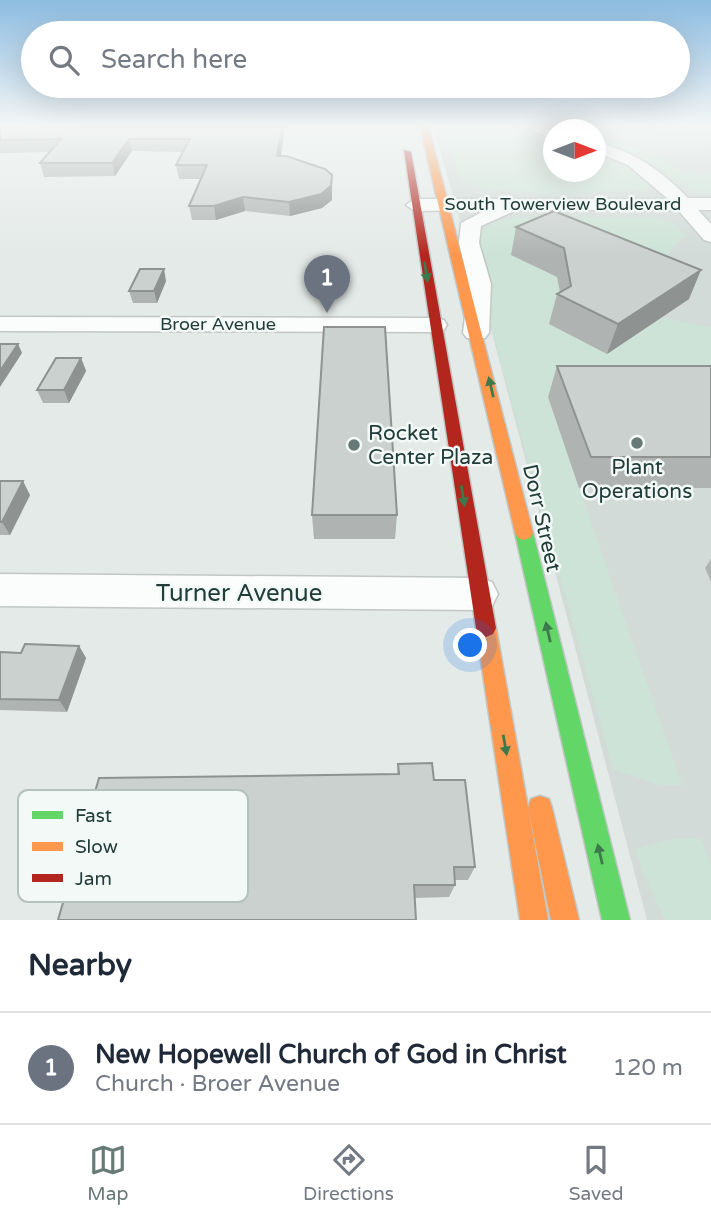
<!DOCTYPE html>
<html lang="en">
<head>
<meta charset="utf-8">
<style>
  body { margin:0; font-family:"Varela Round",sans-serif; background:#f6f6f7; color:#1f2937 }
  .compass { position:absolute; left:543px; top:119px; width:63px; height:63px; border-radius:50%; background:#fff; box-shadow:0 7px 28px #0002; rotate:90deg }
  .you { position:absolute; left:471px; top:646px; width:24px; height:24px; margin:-18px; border:5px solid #fff; border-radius:50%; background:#1a73e8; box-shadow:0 0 0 10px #1a73e833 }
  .badge { display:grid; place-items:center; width:46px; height:46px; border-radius:50%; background:#667a76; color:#fff; font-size:23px; font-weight:700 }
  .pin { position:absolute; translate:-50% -58px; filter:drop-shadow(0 2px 4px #0008) }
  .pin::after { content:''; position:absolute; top:37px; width:24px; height:21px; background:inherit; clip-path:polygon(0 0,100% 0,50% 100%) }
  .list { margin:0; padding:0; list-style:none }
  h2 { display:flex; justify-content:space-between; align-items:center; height:91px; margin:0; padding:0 28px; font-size:30px }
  h2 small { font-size:23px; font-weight:400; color:#747a83 }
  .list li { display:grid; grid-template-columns:46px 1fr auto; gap:21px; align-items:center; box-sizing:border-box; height:112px; padding:0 28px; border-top:2px solid #e0e1e3 }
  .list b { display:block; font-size:26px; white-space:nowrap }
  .list p { margin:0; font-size:23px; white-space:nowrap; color:#747a83 }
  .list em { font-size:23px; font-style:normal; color:#747a83 }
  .icon { flex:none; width:38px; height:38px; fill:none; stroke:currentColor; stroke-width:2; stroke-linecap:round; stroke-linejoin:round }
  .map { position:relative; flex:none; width:711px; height:920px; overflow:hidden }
  .search { position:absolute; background:#fff; box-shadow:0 7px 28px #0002; left:21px; right:21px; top:21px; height:77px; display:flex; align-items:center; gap:18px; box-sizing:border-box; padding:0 24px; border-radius:38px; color:#747a83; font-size:26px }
  .sheet { height:203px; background:#fff }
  nav { display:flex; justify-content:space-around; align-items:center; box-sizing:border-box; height:98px; border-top:2px solid #e0e1e3; background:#fff; font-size:19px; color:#747a83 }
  nav a { display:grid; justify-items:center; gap:4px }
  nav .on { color:#667a76 }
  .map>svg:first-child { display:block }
  .built { fill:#d2dbd8; fill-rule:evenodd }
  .green { fill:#cde3d7 }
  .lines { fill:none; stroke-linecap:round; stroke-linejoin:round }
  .street-casing { stroke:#c1c7c5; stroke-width:3 }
  .fast-casing { stroke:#c0c7c5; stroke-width:3 }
  .slow-casing { stroke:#c0c7c5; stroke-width:3 }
  .jam-casing { stroke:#c0c7c5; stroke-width:3 }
  .street { fill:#fbfcfc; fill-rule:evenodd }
  .fast { fill:#63d668; fill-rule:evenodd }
  .slow { fill:#ff974d; fill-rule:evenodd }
  .jam { fill:#b3261e; fill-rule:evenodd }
  .wall { fill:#afb4b2 }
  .shaded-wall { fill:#8e9291 }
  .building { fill:#cbd1cf; stroke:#8e9291; stroke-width:2 }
  .oneway { fill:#3c7a4c }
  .poi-dot { fill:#667a76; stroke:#f3f9f6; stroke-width:2.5 }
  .labels { text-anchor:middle; stroke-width:5; stroke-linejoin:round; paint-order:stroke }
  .far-street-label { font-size:18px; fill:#223d39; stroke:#f3f9f6 }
  .poi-label { font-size:21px; fill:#223d39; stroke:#f3f9f6; text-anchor:start }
  .street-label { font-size:21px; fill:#223d39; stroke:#f3f9f6 }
  .near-street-label { font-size:24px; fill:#223d39; stroke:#f3f9f6 }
  .key { fill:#f3f9f6; stroke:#b4c1bd; stroke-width:2 }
  .key-label { font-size:19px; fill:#223d39 }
</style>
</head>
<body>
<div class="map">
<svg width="711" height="920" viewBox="0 0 711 920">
  <rect width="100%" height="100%" fill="#e4eae8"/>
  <!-- built -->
  <path class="built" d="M 433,126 L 711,126 L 711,920 L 647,920 L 492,333 ZM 554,130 L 596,130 L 596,172 L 554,172 Z"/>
  <!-- green -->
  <g class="green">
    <path d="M 443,126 L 517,126 L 553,138 L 554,172 L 596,172 L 596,152 L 630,166 L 653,187 L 637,191 C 597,191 491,200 461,179 Z"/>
    <path d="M 547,126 L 656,126 L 659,130 L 651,127 L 603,127 L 608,132 L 602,136 L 657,155 L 684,173 L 711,174 L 711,194 C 683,191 676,177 653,164 C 635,154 615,146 596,142 L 596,130 L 553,131 Z"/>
    <path d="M 530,217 L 656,218 L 672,222 L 686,235 L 670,250 L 667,259 L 572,284 L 550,324 L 607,354 L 663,318 L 711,327 L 711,365 L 703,377 L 548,398 L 682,785 L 660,785 L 613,769 L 493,334 L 480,236 C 489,218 512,218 530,217 Z"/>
    <path d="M 677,838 L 701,839 L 711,867 L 711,920 L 665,920 L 642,871 L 636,849 Z"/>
  </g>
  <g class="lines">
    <defs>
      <g id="street">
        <path d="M 519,126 L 541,126 L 554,130 L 554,139 Z"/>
        <path d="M 596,142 C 633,151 662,171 688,198 L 711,198 L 711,210 L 698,210 L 711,224 L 711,242 L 704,240 L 678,210 L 517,210 L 481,226 L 479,243 L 491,284 L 489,333 L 485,338 L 467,338 L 463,333 L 469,284 L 459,243 L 461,223 L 486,210 L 415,211 L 406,205 L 415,199 L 668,199 L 628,165 L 596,152 Z"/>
        <path d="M 0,317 L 435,318 L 444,320 L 447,325 L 444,330 L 435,332 L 0,331 Z"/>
        <path d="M 0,574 L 479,578 L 492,582 L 498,594 L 492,606 L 479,610 L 0,606 Z"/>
      </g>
      <path id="fast" d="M 524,526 L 530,528 L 533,533 L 630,920 L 602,920 L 515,533 L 518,528 Z"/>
      <g id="slow">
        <path d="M 420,126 L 428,126 L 533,533 L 530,538 L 524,540 L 518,538 L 515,533 Z"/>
        <path d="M 486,619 L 493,622 L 496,628 L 548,920 L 520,920 L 476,628 L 479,622 Z"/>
        <path d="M 540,796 L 549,799 L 552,808 L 579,920 L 551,920 L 528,808 L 531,799 Z"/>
      </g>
      <path id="jam" d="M 404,150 L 411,152 L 496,628 L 493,634 L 486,637 L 479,634 L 476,628 Z"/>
    </defs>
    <!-- street casing -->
    <use href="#street" class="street-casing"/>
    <!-- fast casing -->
    <use href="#fast" class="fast-casing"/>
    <!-- slow casing -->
    <use href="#slow" class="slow-casing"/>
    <!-- jam casing -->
    <use href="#jam" class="jam-casing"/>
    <!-- street -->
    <use href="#street" class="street"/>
    <!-- fast -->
    <use href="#fast" class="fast"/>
    <!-- slow -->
    <use href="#slow" class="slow"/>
    <!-- jam -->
    <use href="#jam" class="jam"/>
  </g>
  <!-- wall -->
  <g class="wall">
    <path d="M 0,126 L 285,126 L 280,156 L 332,175 L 332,200 L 322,208 L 290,216 L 245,211 L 216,220 L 192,220 L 189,206 L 201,179 L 179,179 L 176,165 L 183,152 L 132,151 L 115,176 L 44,177 L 40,163 L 50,152 L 0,153 Z"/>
    <path d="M 516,227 L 689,299 L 607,354 L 549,324 L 557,294 L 560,292 L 557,277 L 511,255 Z"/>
    <path d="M 166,281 L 157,303 L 133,303 L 129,291 Z"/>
    <path d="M 81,358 L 86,371 L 69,403 L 43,403 L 37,390 Z"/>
    <path d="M 557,366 L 711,366 L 711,488 L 579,488 L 548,397 Z"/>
    <path d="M 0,481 L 30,495 L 10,535 L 0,535 Z"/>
    <path d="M 312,515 L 397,515 L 395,539 L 314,539 Z"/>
    <path d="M 711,559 L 711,582 L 705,568 Z"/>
    <path d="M 79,646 L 86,658 L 67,712 L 0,710 L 0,652 L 21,653 Z"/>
    <path d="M 398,764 L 434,780 L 475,867 L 468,880 L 455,880 L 455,885 L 449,897 L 414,898 L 397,774 Z"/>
  </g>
  <!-- shaded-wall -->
  <g class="shaded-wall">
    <path d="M 282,126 L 285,126 L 279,169 L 277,156 Z"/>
    <path d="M 129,139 L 132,151 L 115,176 L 112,163 Z"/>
    <path d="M 332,175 L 332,200 L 322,208 L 290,216 L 289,202 Z"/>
    <path d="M 243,197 L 245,211 L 216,220 L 214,206 Z"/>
    <path d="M 164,269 L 166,281 L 157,303 L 154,291 Z"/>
    <path d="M 701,270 L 689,299 L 607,354 L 618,324 Z"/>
    <path d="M 18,344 L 22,353 L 0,387 L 0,371 Z"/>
    <path d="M 81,358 L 86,371 L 69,403 L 64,390 Z"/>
    <path d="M 23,481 L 30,495 L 10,535 L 2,522 Z"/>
    <path d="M 79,646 L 86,658 L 67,712 L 59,700 Z"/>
  </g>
  <!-- building -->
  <g class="building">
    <path d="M 0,126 L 282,126 L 277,156 L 286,156 L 325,169 L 332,175 L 331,186 L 321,194 L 289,202 L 243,197 L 214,206 L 189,206 L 207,165 L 176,165 L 190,139 L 129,139 L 112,163 L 40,163 L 61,139 L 0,140 Z"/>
    <path d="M 554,211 L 701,270 L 618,324 L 557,294 L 571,286 L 564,248 L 516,227 Z"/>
    <path d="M 140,269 L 164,269 L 154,291 L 129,291 Z"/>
    <path d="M 324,327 L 385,327 L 397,515 L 312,515 Z"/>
    <path d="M 0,344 L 18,344 L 0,371 Z"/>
    <path d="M 56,358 L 81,358 L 64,390 L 37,390 Z"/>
    <path d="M 557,366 L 711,366 L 711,457 L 591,457 Z"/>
    <path d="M 0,481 L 23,481 L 2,522 L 0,522 Z"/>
    <path d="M 25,644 L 79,646 L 59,700 L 0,699 L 0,652 L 21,653 Z"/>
    <path d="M 432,763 L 434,780 L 465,780 L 475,867 L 454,867 L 455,885 L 414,885 L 416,920 L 58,920 L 99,778 L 399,774 L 398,764 Z"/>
  </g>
  <!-- one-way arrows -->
  <defs><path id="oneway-solid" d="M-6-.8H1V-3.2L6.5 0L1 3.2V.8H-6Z" transform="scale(1.75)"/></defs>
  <g class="oneway">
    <use href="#oneway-solid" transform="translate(426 272) rotate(81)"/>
    <use href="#oneway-solid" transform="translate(491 387) rotate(-103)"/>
    <use href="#oneway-solid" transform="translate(463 496) rotate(81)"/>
    <use href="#oneway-solid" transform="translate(548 632) rotate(-103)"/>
    <use href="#oneway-solid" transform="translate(505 745) rotate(80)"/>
    <use href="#oneway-solid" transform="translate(600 854) rotate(-103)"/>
  </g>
  <!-- sky -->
  <linearGradient id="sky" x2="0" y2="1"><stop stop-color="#8dbce1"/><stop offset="0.49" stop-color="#f3f6f5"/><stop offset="1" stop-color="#f3f6f5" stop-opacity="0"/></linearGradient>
  <rect width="711" height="255" fill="url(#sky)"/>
  <!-- markers -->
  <g class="poi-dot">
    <circle cx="637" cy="443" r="7"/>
    <circle cx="354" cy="445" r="7"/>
  </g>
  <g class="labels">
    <!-- far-street labels -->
    <g class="far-street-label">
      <text x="563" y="210">South Towerview Boulevard</text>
      <text x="218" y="330">Broer Avenue</text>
    </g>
    <!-- poi labels -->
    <g class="poi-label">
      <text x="368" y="440">Rocket<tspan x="368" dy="24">Center Plaza</tspan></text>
      <text x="637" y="474" text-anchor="middle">Plant<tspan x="637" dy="24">Operations</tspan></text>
    </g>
    <!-- street labels -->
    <g class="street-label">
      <text transform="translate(542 518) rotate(77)" y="7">Dorr Street</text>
    </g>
    <!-- near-street labels -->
    <g class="near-street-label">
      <text x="239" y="601">Turner Avenue</text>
    </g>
  </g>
  <!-- legend -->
  <rect x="18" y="790" width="230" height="112" rx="10" class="key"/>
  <rect x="32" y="811" width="31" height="8" fill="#63d668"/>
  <rect x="32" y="842" width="31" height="9" fill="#ff974d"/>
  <rect x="32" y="874" width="31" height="8" fill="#b3261e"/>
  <g class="key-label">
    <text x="75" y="822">Fast</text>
    <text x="75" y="853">Slow</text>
    <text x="75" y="885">Jam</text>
  </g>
</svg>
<svg class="compass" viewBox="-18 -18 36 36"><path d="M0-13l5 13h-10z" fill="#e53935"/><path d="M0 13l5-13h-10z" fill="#747a83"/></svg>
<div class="you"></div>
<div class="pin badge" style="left:327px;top:313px;background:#6b7280">1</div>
<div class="search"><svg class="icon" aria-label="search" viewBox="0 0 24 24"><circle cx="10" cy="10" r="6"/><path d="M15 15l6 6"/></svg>Search here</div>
</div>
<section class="sheet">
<h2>Nearby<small></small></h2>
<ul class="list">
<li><span class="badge" style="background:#6b7280">1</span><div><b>New Hopewell Church of God in Christ</b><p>Church · Broer Avenue</p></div><em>120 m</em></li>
</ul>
</section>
<nav>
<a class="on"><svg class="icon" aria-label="map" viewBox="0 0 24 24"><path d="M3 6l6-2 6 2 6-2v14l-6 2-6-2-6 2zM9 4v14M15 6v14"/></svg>Map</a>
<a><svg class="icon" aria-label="directions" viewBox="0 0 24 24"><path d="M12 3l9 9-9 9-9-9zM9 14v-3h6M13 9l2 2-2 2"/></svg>Directions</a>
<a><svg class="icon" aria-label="saved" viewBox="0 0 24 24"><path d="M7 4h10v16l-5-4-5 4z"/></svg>Saved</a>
</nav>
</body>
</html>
